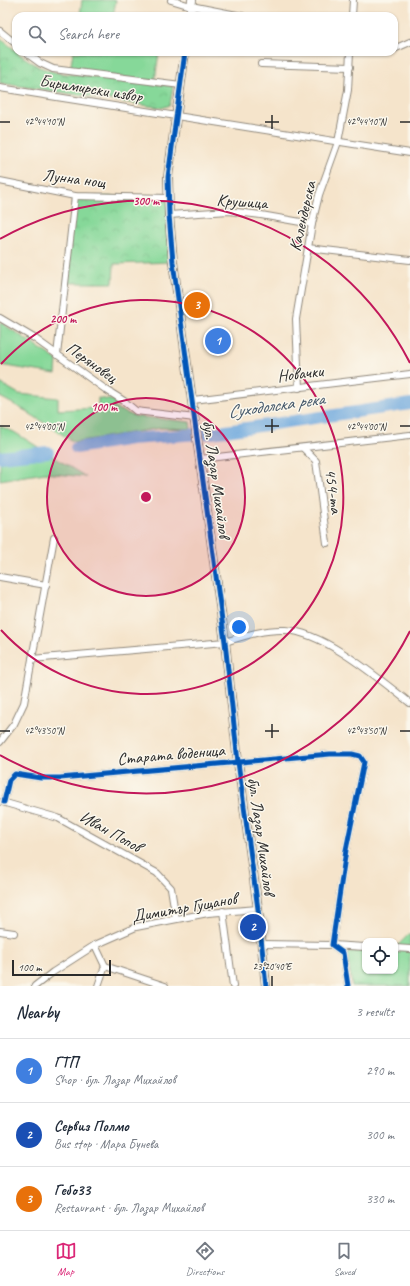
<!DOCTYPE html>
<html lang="en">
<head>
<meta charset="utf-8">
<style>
  body { margin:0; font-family:Caveat,sans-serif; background:#f2f2f3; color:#1f2937 }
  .controls { position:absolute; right:12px; bottom:12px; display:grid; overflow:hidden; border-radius:8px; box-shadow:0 1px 3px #0004 }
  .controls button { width:36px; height:36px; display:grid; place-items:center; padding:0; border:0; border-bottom:1px solid #e0e1e3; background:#fff; color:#1f2937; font:20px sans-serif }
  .scale { position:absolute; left:12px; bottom:10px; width:99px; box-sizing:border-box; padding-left:4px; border:2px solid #2b2b2b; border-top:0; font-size:11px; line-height:14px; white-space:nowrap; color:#2b2b2b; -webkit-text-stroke:3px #fbf7ec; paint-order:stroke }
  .you { position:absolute; left:239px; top:627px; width:14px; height:14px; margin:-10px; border:3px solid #fff; border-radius:50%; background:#1a73e8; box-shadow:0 0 0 6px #1a73e833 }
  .badge { display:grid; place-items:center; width:26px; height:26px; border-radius:50%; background:#db2777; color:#fff; font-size:13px; font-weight:700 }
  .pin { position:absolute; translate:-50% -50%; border:2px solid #fff; box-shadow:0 1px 4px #0006 }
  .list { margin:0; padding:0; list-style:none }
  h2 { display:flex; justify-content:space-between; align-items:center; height:52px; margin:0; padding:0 16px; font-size:17px }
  h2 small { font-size:13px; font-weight:400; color:#747a83 }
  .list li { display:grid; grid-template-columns:26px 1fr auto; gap:12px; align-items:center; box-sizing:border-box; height:64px; padding:0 16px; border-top:1px solid #e0e1e3 }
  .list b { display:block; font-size:15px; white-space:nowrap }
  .list p { margin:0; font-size:13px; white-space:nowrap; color:#747a83 }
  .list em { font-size:13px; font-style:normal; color:#747a83 }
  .icon { flex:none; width:22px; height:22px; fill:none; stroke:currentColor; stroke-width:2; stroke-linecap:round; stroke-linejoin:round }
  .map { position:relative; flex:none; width:410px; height:986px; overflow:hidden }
  .search { position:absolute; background:#fff; box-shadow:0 1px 3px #0004; left:12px; right:12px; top:12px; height:44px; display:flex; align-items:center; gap:10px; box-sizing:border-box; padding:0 14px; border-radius:12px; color:#747a83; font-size:15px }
  .sheet { height:244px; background:#fff }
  nav { display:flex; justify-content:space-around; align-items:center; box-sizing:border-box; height:56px; border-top:1px solid #e0e1e3; background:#fff; font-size:11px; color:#747a83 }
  nav a { display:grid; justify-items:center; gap:2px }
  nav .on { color:#db2777 }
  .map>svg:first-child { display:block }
  .grass { fill:#86d899; stroke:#588262 }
  .park { fill:url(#park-crowns); stroke:#588262 }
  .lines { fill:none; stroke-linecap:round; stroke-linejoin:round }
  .river { stroke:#6da7dd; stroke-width:12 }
  .minor-casing { stroke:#90887b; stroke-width:8 }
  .tertiary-casing { stroke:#90887b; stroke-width:10 }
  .minor { stroke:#fff; stroke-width:6 }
  .tertiary { stroke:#fff; stroke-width:8 }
  .cycleway-casing { stroke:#fbf7ec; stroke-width:8 }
  .cycleway { stroke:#0057b8; stroke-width:5 }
  .ticks { fill:none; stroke:#2b2b2b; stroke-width:1.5 }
  .ring { fill:none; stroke:#c2185b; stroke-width:2 }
  .labels { text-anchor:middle; stroke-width:3; stroke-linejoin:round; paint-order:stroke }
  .street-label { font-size:17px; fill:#2b2b2b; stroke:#fbf7ec }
  .water-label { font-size:18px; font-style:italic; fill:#425669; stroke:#fbf7ec }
  .ticks-label { font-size:10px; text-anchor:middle; fill:#2b2b2b; stroke:#fbf7ec; stroke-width:3; stroke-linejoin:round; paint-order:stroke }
  .centre { fill:#c2185b; stroke:#fbf7ec; stroke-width:2 }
  .ring-label { font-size:12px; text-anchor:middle; font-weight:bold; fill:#c2185b; stroke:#fbf7ec; stroke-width:3; stroke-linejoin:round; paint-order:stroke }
</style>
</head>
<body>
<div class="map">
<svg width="410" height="986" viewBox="0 0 410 986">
  <defs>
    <pattern id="park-crowns" width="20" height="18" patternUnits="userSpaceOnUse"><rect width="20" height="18" fill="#86d899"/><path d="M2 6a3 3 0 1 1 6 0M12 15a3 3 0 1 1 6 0" fill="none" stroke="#74ba84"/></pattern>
  </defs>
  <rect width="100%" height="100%" fill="#fbf7ec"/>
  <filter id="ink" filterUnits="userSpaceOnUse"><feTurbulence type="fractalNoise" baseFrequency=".025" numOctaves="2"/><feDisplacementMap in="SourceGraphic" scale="8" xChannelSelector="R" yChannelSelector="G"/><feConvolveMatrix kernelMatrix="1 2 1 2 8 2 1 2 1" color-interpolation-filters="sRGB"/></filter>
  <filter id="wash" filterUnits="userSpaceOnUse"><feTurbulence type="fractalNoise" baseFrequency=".012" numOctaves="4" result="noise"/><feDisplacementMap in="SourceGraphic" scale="16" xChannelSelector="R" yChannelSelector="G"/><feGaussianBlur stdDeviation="0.9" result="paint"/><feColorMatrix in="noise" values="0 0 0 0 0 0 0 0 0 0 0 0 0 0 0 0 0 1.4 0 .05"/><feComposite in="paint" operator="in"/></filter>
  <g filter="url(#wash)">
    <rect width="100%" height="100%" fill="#f5e4cb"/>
    <!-- grass -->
    <g class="grass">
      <path d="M 82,0 L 116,0 L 113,16 L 80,16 Z"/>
      <path d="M 73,52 L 159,52 L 155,81 L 70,71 Z"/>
      <path d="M 0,322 L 57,360 L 56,374 L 0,365 Z"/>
      <path d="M 0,383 L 19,394 L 58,398 L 58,410 L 98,408 L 98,398 L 116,401 L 114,408 L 134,416 L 190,422 L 191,429 L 161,428 L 74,442 L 24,410 L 0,397 Z"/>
      <path d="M 0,426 L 14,432 L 86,477 L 45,473 L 0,480 Z"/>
      <path d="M 410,933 L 410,986 L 352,986 L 347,952 L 365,951 L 365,971 L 395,971 L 395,948 Z"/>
    </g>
    <!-- park -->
    <g class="park">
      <path d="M 0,38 L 16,51 L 16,52 L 39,67 L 58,73 L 173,86 L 170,105 L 162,108 L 0,83 Z"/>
      <path d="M 75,196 L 169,198 L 173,262 L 114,264 L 113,283 L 65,283 Z"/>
    </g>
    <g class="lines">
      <!-- river -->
      <g class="river">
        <path d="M 76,448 L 131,439 L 212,433 L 410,404"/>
        <path d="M 0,457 L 48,452"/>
      </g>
    </g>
  </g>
  <g filter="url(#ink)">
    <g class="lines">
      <defs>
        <g id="minor">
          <path d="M 171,0 L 191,6 L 242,16"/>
          <path d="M 352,16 L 353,0"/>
          <path d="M 0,31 L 16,44"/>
          <path d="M 394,49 L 410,42"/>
          <path d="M 25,52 L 40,63 L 53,69 L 181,85"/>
          <path d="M 261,64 L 350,67"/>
          <path d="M 0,88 L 410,153"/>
          <path d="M 0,181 L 75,196 L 169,198"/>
          <path d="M 169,215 L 229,211 L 261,215 L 312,224"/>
          <path d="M 308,248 L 410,260"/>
          <path d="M 0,318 L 34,338 L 105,389 L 124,401 L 136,411 L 195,418"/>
          <path d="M 57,355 L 75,196"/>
          <path d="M 299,388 L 296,319 L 312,224 L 319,195 L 338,142 L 348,90 L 350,52"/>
          <path d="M 193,400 L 410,374"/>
          <path d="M 303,448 L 316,461 L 327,543"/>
          <path d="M 200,459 L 410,435"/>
          <path d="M 0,577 L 46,585"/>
          <path d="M 32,659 L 225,642 C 244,636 264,629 285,630 C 325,632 379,679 410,703"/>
          <path d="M 0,742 L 14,724 L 24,703 L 54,538"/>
          <path d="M 2,802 L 58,818 L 157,873 L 171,888 L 176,919"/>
          <path d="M 4,802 L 9,780 L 15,774 L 41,778 L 60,778 L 330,754 L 352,754 L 360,756 L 364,762 L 346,850 L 332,945 L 343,953 L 348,986"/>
          <path d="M 223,911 L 233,986"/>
          <path d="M 0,931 L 14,933"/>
          <path d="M 261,944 L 332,945 L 365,947"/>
          <path d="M 95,945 L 105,966 L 98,986"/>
          <path d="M 395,948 L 410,949"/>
          <path d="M 105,966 L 165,986"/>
          <path d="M 35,986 L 53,972 L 95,945 L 136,927 L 208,913 L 258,909"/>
        </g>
        <g id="tertiary">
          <path d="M 190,16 L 192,0"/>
          <path d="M 185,52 L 168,177 L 169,215 L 173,262 L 225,642 L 238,762 L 258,909 L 266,986"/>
        </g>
      </defs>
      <!-- minor casing -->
      <use href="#minor" class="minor-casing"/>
      <!-- tertiary casing -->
      <use href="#tertiary" class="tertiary-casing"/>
      <!-- minor -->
      <use href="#minor" class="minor"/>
      <!-- tertiary -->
      <use href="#tertiary" class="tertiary"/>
      <defs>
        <g id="cycleway">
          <path d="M 185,52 L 168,177 L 169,215 L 173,262 L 225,642 L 238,762 L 258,909 L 266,986"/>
          <path d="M 4,802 L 9,780 L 15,774 L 41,778 L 60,778 L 330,754 L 352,754 L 360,756 L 364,762 L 346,850 L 332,945 L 343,953 L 348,986"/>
        </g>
      </defs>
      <!-- cycleway casing -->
      <use href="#cycleway" class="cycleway-casing"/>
      <!-- cycleway -->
      <use href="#cycleway" class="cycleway"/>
    </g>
  </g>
  <!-- ticks -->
  <path class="ticks" d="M 272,115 L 272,129M 0,122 L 10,122M 265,122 L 279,122M 400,122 L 410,122M 272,419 L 272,433M 0,426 L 10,426M 265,426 L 279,426M 400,426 L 410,426M 272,724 L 272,738M 0,731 L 10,731M 265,731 L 279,731M 400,731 L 410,731M 272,976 L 272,986"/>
  <!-- distance rings -->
  <circle cx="146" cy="497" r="99" fill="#c2185b" fill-opacity=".12"/>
  <g class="ring">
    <circle cx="146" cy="497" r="99"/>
    <path d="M1 364A197 197 0 1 1 1 630"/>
    <path d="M410 631A296 296 0 0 1 0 755M0 239A296 296 0 0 1 410 363"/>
  </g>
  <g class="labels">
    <!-- street labels -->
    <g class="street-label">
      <text transform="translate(91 88) rotate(9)" y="6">Биримирски извор</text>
      <text transform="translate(74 178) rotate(7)" y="6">Лунна нощ</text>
      <text transform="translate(242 201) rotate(4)" y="6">Крушица</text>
      <text transform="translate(302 216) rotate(-77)" y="6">Календерска</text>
      <text transform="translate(92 362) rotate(35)" y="6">Перяновец</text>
      <text transform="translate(300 373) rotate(-7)" y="6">Новачки</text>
      <text transform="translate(217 479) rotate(82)" y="6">бул. Лазар Михайлов</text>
      <text transform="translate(334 491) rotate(82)" y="6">454-та</text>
      <text transform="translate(171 754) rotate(-5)" y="6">Старата воденица</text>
      <text transform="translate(111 831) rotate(29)" y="6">Иван Попов</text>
      <text transform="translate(262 836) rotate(82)" y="6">бул. Лазар Михайлов</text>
      <text transform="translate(184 907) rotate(-10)" y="6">Димитър Гущанов</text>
    </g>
    <!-- water labels -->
    <g class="water-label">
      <text transform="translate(276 405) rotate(-8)" y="6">Суходолска река</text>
    </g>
  </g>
  <g class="ticks-label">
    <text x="44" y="125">42°44'10"N</text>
    <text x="366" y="125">42°44'10"N</text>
    <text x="44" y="430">42°44'00"N</text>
    <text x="366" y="430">42°44'00"N</text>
    <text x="44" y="734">42°43'50"N</text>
    <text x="366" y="734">42°43'50"N</text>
    <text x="272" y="970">23°20'40"E</text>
  </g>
  <circle cx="146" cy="497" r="6" class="centre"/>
  <g class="ring-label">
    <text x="146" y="205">300 m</text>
    <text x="63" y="323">200 m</text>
    <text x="104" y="411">100 m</text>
  </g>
</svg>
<div class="controls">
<button><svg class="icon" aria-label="locate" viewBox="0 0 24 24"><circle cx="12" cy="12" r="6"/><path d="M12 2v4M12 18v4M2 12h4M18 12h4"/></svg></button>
</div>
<div class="scale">100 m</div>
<div class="you"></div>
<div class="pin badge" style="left:218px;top:341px;background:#3f7fe0">1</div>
<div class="pin badge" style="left:253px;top:927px;background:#1a4fb4">2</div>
<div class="pin badge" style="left:197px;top:305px;background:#e8710a">3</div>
<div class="search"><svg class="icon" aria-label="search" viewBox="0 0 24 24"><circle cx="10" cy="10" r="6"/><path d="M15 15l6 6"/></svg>Search here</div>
</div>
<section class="sheet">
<h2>Nearby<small>3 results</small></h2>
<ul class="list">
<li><span class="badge" style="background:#3f7fe0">1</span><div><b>ГТП</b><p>Shop · бул. Лазар Михайлов</p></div><em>290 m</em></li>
<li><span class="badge" style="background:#1a4fb4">2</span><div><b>Сервиз Полмо</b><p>Bus stop · Мара Бунева</p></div><em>300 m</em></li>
<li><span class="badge" style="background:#e8710a">3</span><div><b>Гебо33</b><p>Restaurant · бул. Лазар Михайлов</p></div><em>330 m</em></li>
</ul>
</section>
<nav>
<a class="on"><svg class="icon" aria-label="map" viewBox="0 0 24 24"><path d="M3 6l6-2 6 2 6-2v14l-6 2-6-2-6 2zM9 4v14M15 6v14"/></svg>Map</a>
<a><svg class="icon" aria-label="directions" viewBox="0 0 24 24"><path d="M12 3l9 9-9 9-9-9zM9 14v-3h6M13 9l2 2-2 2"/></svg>Directions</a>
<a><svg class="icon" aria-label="saved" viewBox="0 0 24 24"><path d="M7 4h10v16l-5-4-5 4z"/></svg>Saved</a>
</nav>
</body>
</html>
